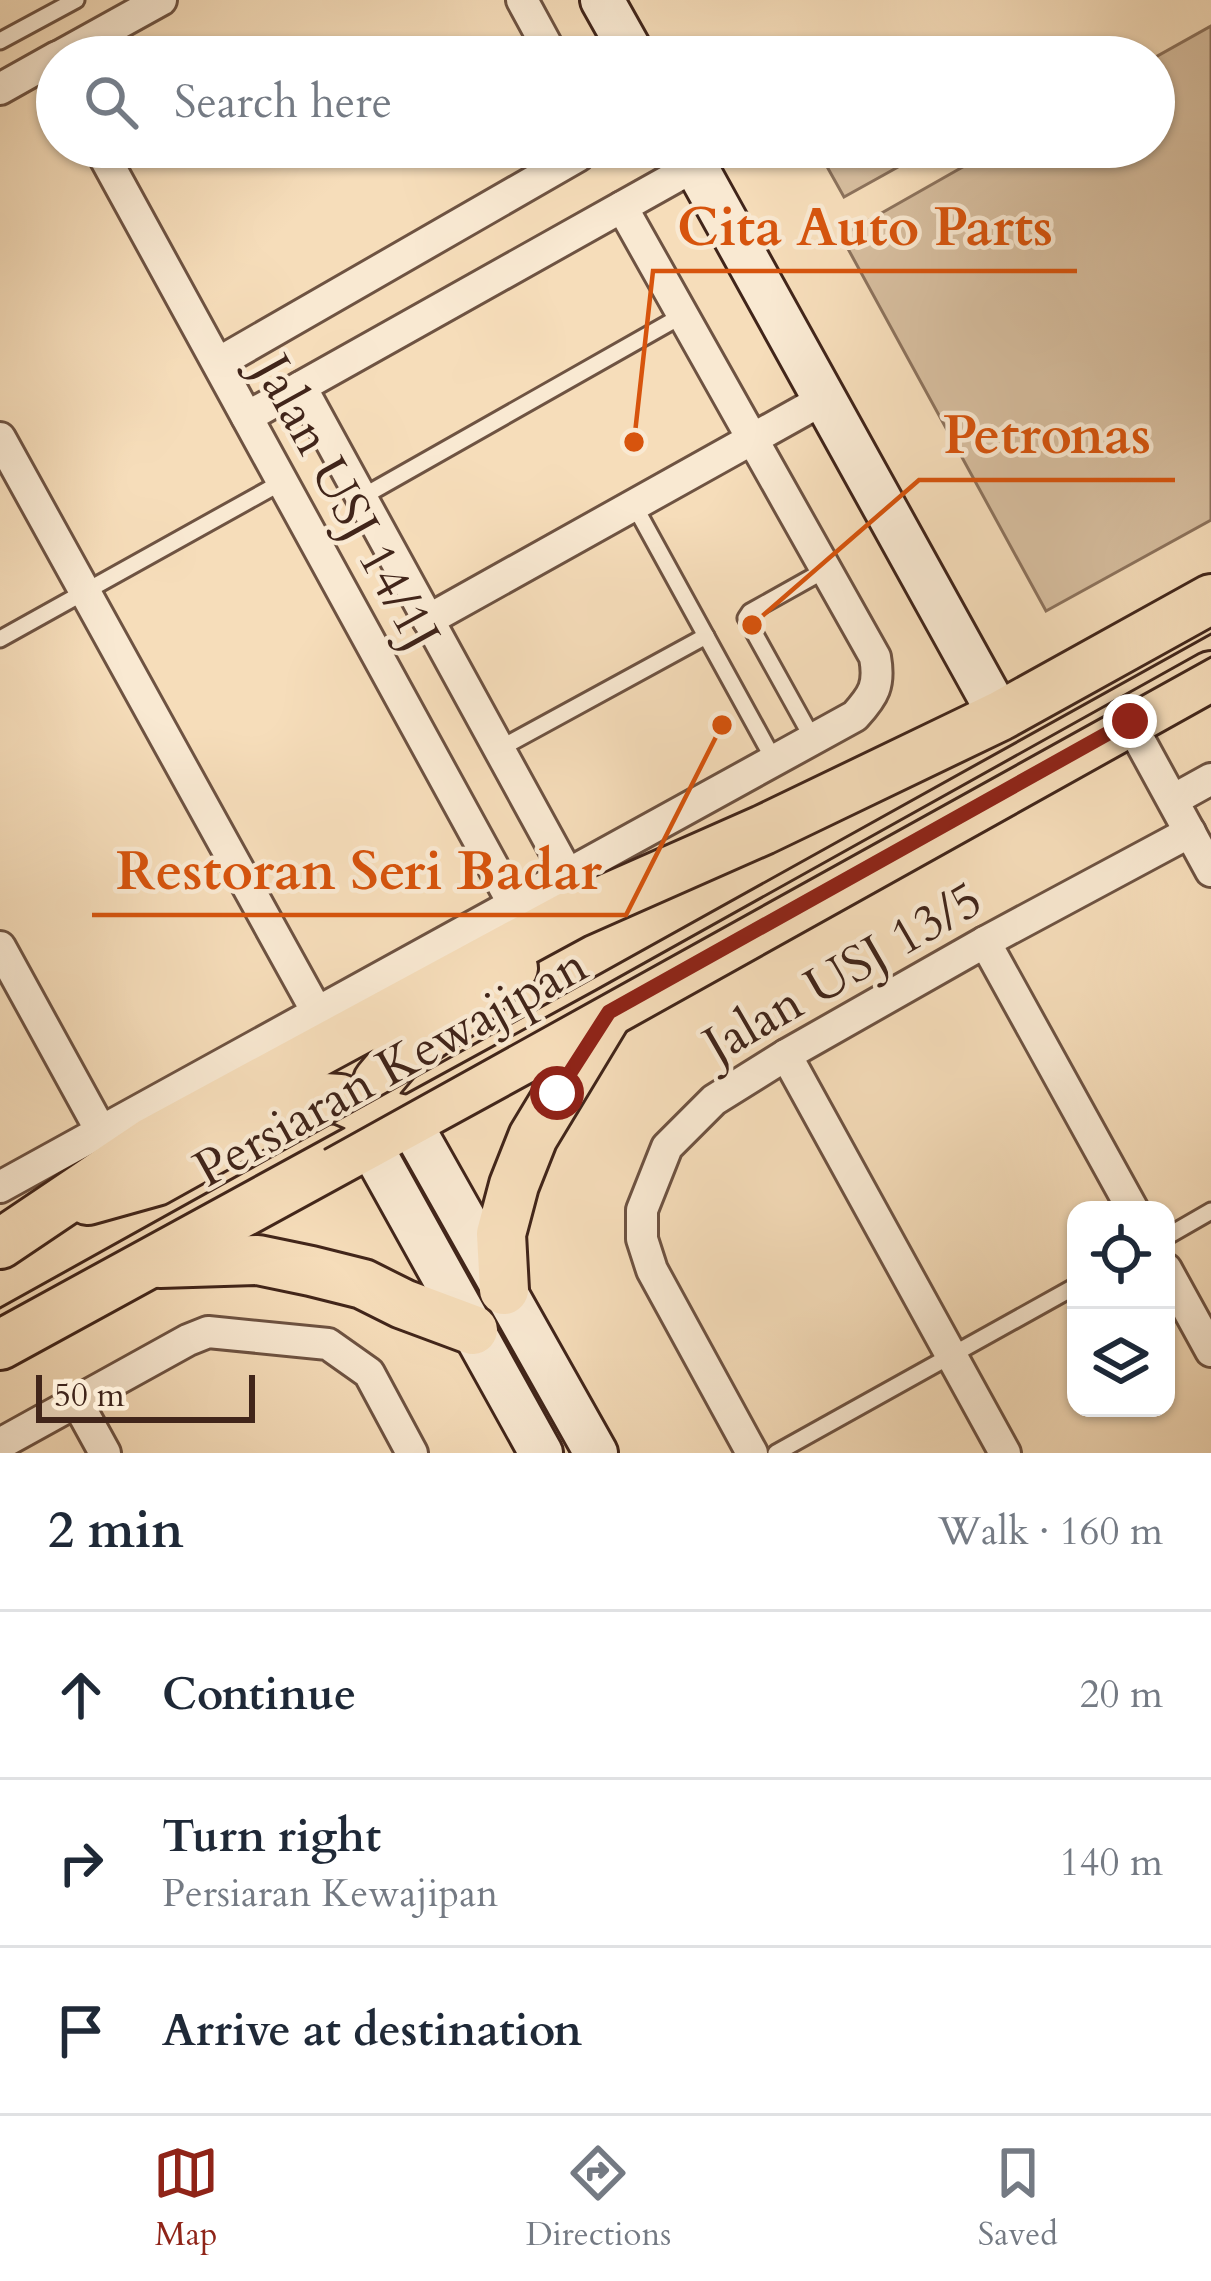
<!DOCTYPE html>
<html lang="en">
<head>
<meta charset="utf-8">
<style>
  body { margin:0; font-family:Cardo,serif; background:#f2f2f3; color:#1f2937 }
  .controls { position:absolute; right:36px; bottom:36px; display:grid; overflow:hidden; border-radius:24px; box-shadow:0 3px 9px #0004 }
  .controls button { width:108px; height:108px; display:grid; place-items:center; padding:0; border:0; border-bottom:3px solid #e0e1e3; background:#fff; color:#1f2937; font:60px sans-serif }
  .scale { position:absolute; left:36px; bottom:30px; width:219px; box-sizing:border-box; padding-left:12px; border:6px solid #41251a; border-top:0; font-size:33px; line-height:42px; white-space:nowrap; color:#41251a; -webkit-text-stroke:9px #f9e9d2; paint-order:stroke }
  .stop { position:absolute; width:36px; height:36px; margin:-27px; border:9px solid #8f2418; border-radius:50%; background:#fff }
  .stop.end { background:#8f2418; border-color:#fff; box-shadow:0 3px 12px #0008 }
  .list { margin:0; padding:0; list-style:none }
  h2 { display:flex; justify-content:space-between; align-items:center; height:156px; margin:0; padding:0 48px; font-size:51px }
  h2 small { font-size:39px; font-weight:400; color:#747a83 }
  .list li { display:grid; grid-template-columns:78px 1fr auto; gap:36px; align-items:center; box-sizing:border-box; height:168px; padding:0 48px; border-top:3px solid #e0e1e3 }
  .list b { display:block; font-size:45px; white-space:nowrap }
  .list p { margin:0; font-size:39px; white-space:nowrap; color:#747a83 }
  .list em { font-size:39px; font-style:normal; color:#747a83 }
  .icon { flex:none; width:66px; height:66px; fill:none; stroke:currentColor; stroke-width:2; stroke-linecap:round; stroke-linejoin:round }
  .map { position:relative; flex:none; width:1211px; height:1453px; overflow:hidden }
  .search { position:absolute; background:#fff; box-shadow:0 3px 9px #0004; left:36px; right:36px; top:36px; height:132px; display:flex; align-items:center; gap:30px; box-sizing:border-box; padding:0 42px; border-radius:66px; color:#747a83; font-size:45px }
  .sheet { height:660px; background:#fff }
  nav { display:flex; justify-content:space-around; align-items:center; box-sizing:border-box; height:168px; border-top:3px solid #e0e1e3; background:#fff; font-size:33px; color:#747a83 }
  nav a { display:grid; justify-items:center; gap:6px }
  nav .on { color:#8f2418 }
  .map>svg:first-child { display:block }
  .green { fill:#d7be9f; stroke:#8c725c; stroke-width:3 }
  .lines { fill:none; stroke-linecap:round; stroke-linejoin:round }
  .lane-casing { stroke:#6e5342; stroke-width:21 }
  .street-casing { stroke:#6e5342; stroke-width:36 }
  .secondary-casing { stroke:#41251a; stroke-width:48 }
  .primary-casing { stroke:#41251a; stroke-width:54 }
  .lane { stroke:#f9e9d2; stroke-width:15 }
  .street { stroke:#f9e9d2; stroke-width:30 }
  .secondary { stroke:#f9e9d2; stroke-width:42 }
  .primary { stroke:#f6ddba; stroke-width:48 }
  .tram { stroke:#41251a; stroke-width:3 }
  .route { stroke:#8f2418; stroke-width:15 }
  .labels { text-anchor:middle; stroke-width:9; stroke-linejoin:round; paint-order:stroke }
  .street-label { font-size:51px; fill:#41251a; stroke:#f9e9d2 }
  .leader { fill:none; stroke:#d7540d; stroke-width:4.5 }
  .callout-dot { fill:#d7540d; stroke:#f9e9d2; stroke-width:4.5 }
  .callout-label { font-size:54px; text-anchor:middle; font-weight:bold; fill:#d7540d; stroke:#f9e9d2; stroke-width:9; stroke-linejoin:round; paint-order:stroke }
</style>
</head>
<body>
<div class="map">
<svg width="1211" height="1453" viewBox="0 0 1211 1453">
  <rect width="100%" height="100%" fill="#f6ddba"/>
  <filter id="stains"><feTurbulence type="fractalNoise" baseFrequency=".00167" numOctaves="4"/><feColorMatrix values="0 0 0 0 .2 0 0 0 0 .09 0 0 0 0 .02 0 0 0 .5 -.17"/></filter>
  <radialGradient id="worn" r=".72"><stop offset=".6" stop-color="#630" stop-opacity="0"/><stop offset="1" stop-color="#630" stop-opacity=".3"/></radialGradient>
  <!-- green -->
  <g class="green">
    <path d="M 1211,26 L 1211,520 L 1046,611 L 841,236 L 998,147 L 1154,147 L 1154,58 Z"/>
    <path d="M 816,147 L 934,147 L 844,197 Z"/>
  </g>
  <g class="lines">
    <defs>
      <g id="lane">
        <path d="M 0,41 L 76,0"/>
        <path d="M 362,497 L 683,315"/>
        <path d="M 634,505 L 774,760"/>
        <path d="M 0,639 L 282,482"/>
        <path d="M 813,739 L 746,618 L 750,612 L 825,570"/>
        <path d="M 499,749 L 706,636"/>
        <path d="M 1166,1237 L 1211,1211"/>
        <path d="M 776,1453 L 1076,1286"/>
      </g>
      <g id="street">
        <path d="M 522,0 L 553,57"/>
        <path d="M 58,57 L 161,0"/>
        <path d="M 0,89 L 57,57"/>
        <path d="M 99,147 L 513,903"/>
        <path d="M 218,363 L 578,156 L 584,147"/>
        <path d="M 301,387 L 567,873"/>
        <path d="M 247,417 L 695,166"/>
        <path d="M 0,438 L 317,1012"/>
        <path d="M 428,620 L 824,399"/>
        <path d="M 1129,721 L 1211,871"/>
        <path d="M 1173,800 L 1211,779"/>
        <path d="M 985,942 L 1133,1210"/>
        <path d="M 0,947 L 101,1131"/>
        <path d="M 786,1055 L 1005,1453"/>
        <path d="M 0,1187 L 855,716 C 874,695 880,685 875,657 L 622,207"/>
        <path d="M 1166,1269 L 1211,1351"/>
        <path d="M 77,1402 L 105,1453"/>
        <path d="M 0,1444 L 188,1340 L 208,1332 L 328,1344 L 369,1373 L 412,1453"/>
        <path d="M 752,1453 L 652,1270 L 642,1239 L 642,1210 L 667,1147 L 714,1100 L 786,1055 L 985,942 L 1190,832"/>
      </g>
      <g id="secondary">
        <path d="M 602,0 L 634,57"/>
        <path d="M 685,147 L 1000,716"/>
        <path d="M 409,1121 L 596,1453"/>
        <path d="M 369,1143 L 541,1453"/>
      </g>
      <g id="primary">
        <path d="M 369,1143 L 370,1112 L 378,1081 L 399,1056 L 461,1013 L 513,968"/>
        <path d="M 88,1200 L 156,1181 L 307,1097 L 340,1099 L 370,1112 L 409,1121"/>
        <path d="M 0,1244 L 153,1141 L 575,913 L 763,830 L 1000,716 L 1211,599"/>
        <path d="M 160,1263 L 258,1260 L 311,1271 L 363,1284 L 403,1304 L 473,1330"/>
        <path d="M 504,1290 L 501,1234 L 514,1185 L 533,1137 L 606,1016"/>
        <path d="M 0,1345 L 609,1012 L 1211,676"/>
      </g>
    </defs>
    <!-- lane casing -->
    <use href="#lane" class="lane-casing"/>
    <!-- street casing -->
    <use href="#street" class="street-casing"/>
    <!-- secondary casing -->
    <use href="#secondary" class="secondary-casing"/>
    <!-- primary casing -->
    <use href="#primary" class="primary-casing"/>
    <!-- lane -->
    <use href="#lane" class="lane"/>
    <!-- street -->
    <use href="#street" class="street"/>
    <!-- secondary -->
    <use href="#secondary" class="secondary"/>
    <!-- primary -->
    <use href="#primary" class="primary"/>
    <!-- tram -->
    <g class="tram">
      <path d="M 325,1149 L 1211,657"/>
      <path d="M 0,1308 L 1211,634"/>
    </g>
  </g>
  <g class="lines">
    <!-- route -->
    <path class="route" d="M 557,1093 L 609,1012 L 1130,721"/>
  </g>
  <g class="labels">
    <!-- street labels -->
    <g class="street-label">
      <text transform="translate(348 502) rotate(61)" y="18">Jalan USJ 14/1J</text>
      <text transform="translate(842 971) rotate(-30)" y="18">Jalan USJ 13/5</text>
      <text transform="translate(390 1066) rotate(-29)" y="18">Persiaran Kewajipan</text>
    </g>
  </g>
  <!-- callouts -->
  <path class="leader" d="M634 442L653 271H1077M752 625L919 480H1175M722 725L626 915H92"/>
  <g class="callout-dot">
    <circle cx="634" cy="442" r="12"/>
    <circle cx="752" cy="625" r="12"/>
    <circle cx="722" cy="725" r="12"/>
  </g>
  <g class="callout-label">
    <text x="865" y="245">Cita Auto Parts</text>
    <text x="1047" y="453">Petronas</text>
    <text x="359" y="889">Restoran Seri Badar</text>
  </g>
  <rect width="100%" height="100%" filter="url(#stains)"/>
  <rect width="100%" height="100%" fill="url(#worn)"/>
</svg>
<div class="controls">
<button><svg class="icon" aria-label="locate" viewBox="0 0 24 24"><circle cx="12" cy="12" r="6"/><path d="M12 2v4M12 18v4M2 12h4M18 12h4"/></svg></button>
<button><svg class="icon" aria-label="layers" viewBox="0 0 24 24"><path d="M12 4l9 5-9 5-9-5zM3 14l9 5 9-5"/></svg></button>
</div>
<div class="scale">50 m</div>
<div class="stop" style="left:557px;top:1093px"></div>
<div class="stop end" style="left:1130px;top:721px"></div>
<div class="search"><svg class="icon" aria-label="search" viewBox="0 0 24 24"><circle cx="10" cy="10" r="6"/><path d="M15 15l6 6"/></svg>Search here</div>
</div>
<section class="sheet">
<h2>2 min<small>Walk · 160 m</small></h2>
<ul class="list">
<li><svg class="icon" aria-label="ahead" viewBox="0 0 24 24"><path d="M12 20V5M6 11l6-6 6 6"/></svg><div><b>Continue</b></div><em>20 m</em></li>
<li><svg class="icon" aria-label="right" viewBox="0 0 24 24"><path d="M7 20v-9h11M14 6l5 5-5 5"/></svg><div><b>Turn right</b><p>Persiaran Kewajipan</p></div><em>140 m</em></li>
<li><svg class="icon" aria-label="arrive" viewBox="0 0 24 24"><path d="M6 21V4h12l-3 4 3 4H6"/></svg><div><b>Arrive at destination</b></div></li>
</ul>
</section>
<nav>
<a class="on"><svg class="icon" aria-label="map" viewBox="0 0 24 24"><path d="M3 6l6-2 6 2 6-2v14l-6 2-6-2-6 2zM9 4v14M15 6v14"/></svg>Map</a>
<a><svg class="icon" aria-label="directions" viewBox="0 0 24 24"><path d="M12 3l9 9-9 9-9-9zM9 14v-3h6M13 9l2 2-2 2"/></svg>Directions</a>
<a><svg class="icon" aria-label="saved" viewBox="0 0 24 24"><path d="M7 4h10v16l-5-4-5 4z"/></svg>Saved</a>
</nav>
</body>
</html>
